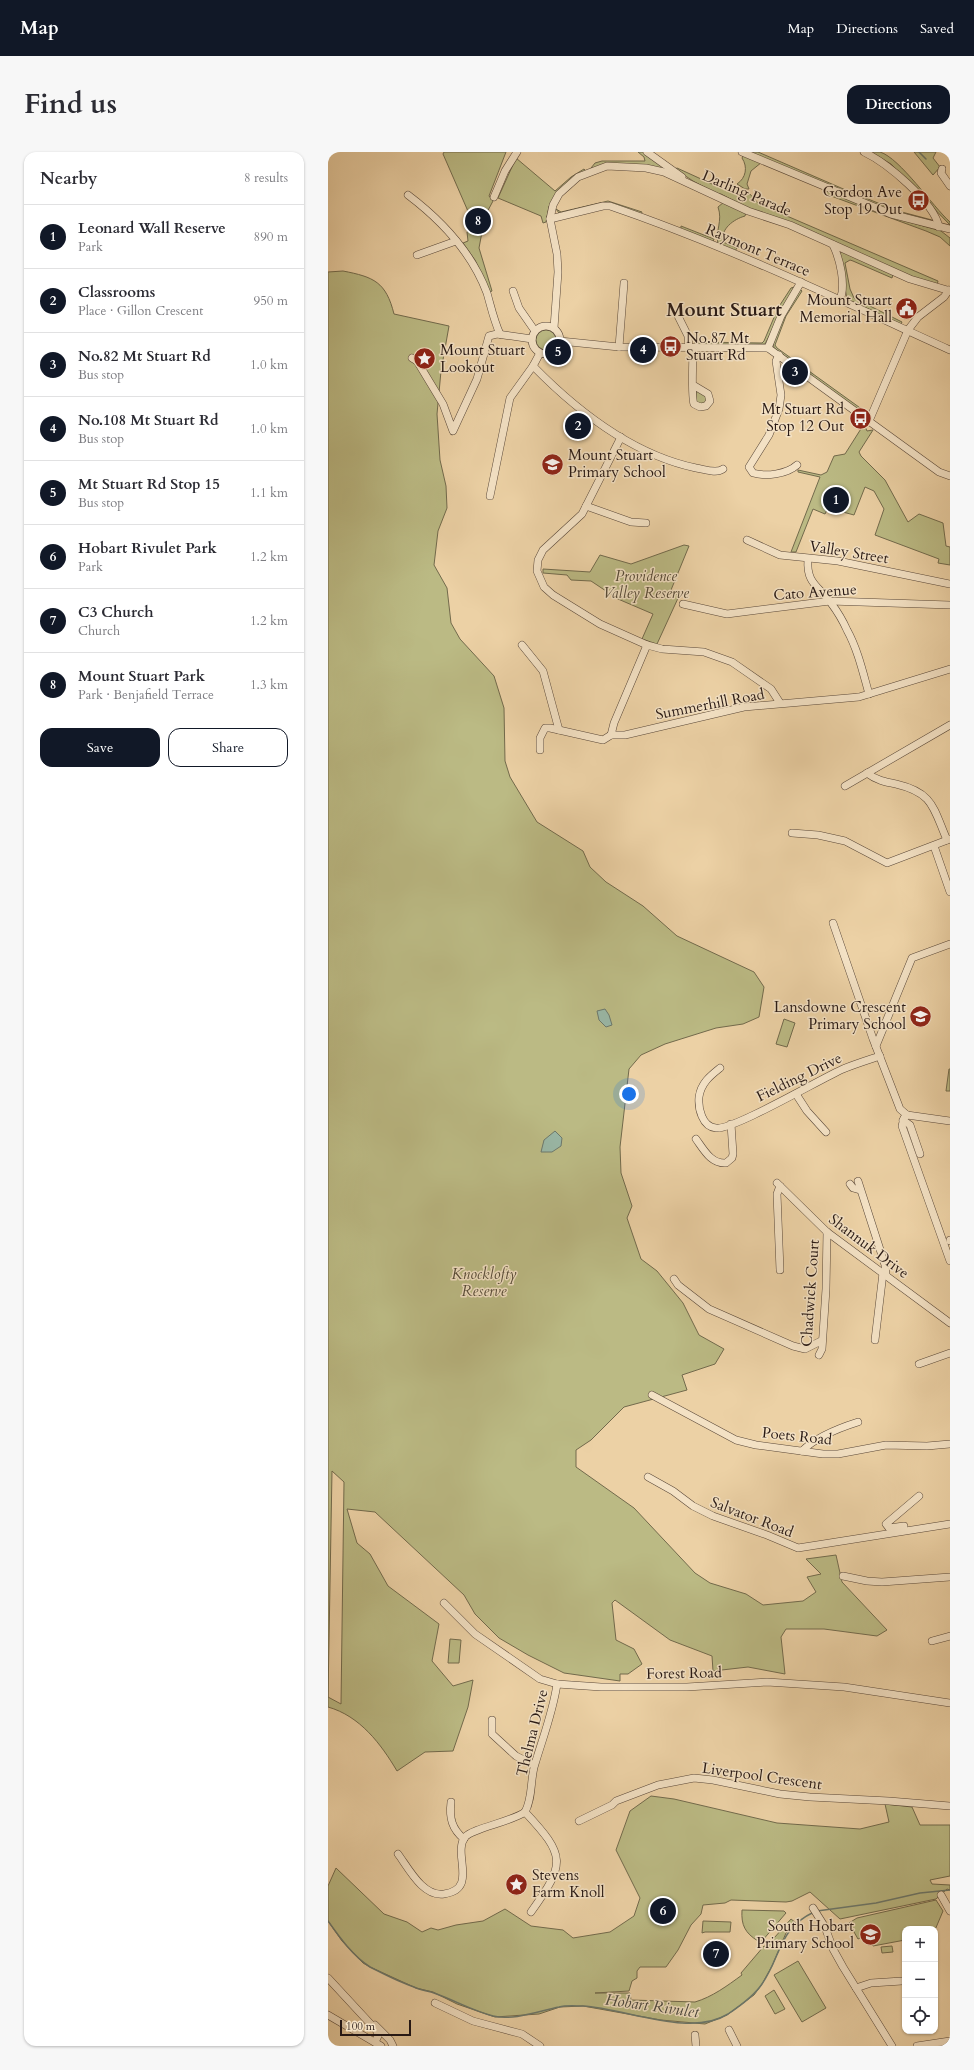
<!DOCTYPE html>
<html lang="en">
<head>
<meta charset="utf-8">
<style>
  body { margin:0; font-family:Cardo,serif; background:#f7f7f7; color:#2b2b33 }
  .controls { position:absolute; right:12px; bottom:12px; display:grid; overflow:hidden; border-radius:8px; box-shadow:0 1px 3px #0004 }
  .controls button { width:36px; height:36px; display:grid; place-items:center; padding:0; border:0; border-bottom:1px solid #e1e1e2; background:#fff; color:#2b2b33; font:20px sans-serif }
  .scale { position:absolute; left:12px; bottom:10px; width:71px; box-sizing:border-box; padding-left:4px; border:2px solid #281914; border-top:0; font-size:11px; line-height:14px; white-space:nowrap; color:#281914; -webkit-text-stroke:3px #f3e1c4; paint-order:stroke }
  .you { position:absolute; left:301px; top:942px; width:14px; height:14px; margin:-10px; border:3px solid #fff; border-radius:50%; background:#1a73e8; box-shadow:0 0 0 6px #1a73e833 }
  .badge { display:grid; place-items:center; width:26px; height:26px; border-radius:50%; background:#111827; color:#fff; font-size:13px; font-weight:700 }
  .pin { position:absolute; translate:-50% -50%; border:2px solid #fff; box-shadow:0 1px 4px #0006 }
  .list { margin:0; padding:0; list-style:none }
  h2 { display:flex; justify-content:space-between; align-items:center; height:52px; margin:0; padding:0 16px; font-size:17px }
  h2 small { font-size:13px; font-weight:400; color:#7c7c81 }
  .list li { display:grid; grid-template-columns:26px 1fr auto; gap:12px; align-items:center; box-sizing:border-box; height:64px; padding:0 16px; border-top:1px solid #e1e1e2 }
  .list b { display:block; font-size:15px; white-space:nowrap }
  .list p { margin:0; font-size:13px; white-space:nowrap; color:#7c7c81 }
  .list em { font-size:13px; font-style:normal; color:#7c7c81 }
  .actions { display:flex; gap:8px; padding:12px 16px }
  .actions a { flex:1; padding:9px 0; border:1px solid #111827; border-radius:12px; text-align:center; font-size:14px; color:#111827 }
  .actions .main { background:#111827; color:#fff }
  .icon { flex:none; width:22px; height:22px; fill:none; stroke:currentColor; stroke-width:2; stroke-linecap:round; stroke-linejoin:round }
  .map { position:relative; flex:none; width:622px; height:1894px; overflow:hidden; border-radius:12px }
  header { display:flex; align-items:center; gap:24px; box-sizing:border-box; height:56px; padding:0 20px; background:#111827; color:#fff }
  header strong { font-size:19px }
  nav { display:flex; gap:22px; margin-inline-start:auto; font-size:14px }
  .intro { display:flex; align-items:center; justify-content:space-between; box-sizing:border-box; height:96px; padding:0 24px }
  h1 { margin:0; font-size:28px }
  .button { padding:10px 18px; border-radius:12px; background:#111827; color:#fff; font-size:14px; font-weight:700 }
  main { display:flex; gap:24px; padding:0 24px }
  aside { flex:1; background:#fff; border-radius:12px; box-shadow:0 1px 3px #0004 }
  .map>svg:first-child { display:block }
  .green { fill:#bbba84; stroke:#726a4c; fill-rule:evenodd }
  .water { fill:#99b7a6; stroke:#6c786c }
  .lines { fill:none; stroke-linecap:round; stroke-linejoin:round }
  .stream { stroke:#6c786c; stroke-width:1.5 }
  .minor-casing { stroke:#594738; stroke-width:8 }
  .minor { stroke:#f3e1c4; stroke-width:7 }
  .labels { text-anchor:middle; stroke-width:3; stroke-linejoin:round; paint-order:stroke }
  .poi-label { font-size:15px; fill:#281914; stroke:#f3e1c4; text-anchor:end }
  .street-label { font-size:15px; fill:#281914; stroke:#f3e1c4 }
  .park-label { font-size:15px; font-style:italic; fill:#544936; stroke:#f3e1c4 }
  .water-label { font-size:16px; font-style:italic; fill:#4a4840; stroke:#f3e1c4 }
  .district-label { font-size:19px; font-weight:bold; fill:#281914; stroke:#f3e1c4 }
</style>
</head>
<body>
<header>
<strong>Map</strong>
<nav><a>Map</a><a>Directions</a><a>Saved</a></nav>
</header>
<div class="intro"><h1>Find us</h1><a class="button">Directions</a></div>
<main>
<aside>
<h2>Nearby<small>8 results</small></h2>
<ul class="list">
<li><span class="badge">1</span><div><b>Leonard Wall Reserve</b><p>Park</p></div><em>890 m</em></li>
<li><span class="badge">2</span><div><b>Classrooms</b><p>Place · Gillon Crescent</p></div><em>950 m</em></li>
<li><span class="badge">3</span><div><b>No.82 Mt Stuart Rd</b><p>Bus stop</p></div><em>1.0 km</em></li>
<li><span class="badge">4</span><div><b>No.108 Mt Stuart Rd</b><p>Bus stop</p></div><em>1.0 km</em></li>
<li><span class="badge">5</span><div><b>Mt Stuart Rd Stop 15</b><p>Bus stop</p></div><em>1.1 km</em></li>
<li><span class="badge">6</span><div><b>Hobart Rivulet Park</b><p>Park</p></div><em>1.2 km</em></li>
<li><span class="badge">7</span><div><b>C3 Church</b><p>Church</p></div><em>1.2 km</em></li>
<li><span class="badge">8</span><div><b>Mount Stuart Park</b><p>Park · Benjafield Terrace</p></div><em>1.3 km</em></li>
</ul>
<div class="actions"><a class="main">Save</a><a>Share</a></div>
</aside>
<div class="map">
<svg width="622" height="1894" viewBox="0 0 622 1894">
  <rect width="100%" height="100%" fill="#ecd1a5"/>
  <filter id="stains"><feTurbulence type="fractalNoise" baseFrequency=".005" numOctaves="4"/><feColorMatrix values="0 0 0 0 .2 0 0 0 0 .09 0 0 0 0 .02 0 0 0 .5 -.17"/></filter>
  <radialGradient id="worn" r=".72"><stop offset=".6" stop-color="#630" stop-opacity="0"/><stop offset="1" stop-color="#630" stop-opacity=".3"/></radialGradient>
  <!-- green -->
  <g class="green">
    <path d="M 116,0 L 178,0 L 161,44 L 165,49 L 157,64 L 151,96 L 164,139 L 162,140 L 147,108 L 135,91 L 140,89 L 139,80 L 146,73 L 115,2 Z"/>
    <path d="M 310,0 L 317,0 L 339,17 L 263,16 L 267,11 L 274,9 L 317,9 L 316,5 Z"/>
    <path d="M 419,0 L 430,0 L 520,39 L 570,59 L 604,68 L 603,70 L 564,60 Z"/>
    <path d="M 542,0 C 545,0 549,0 552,0 C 572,6 605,55 622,70 L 622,73 L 563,12 Z"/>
    <path d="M 586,0 L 608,0 L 605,6 L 612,15 L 605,23 Z"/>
    <path d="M 416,2 L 434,10 L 423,19 L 419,32 L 421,37 L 417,37 L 409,32 C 418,26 420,15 414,6 Z"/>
    <path d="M 188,6 L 227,39 L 243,25 L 256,17 L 258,19 L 221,54 L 218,70 L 215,71 L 213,64 L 170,46 Z"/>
    <path d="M 349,16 L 395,37 L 405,35 L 417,43 L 418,39 L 420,40 L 431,52 L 610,129 L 609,133 L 597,130 L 421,57 L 393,42 L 389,42 L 365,29 L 347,17 Z"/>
    <path d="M 497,38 L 574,68 L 613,79 L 622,86 L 622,94 L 612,85 L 598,79 L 495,41 Z"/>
    <path d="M 280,49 L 314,60 L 313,63 L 283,52 L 231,61 L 228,57 L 233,60 Z"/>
    <path d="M 396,50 L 418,60 L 417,64 C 406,67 392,77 395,90 L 409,96 L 407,99 L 390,92 C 387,79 395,69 390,55 Z"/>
    <path d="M 353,74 L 386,87 L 385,90 L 353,77 Z"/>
    <path d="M 514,99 L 565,122 L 564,126 L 525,109 L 522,108 L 517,111 L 522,137 L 526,146 L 574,170 L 573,172 L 519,147 L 511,103 Z"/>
    <path d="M 15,119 C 46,125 58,130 66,162 L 121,174 L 113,219 L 109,262 L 112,308 L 118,334 L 119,356 L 110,379 L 106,413 L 119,436 L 123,471 L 132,487 L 166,524 L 176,556 L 177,609 L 182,625 L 209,670 L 255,699 L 262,715 L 278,730 L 315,754 L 349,784 L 426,820 L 436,835 L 431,865 L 415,872 L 388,876 L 337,892 L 313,903 L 301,917 L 292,995 L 293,1021 L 304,1054 L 299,1066 L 313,1107 L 329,1119 L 355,1151 L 371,1183 L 396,1197 L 387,1212 L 354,1223 L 359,1238 L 296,1255 L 263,1288 L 248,1298 L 248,1315 L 306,1356 L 367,1421 L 382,1431 L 418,1442 L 435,1453 L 475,1449 L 488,1440 L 479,1425 L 493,1422 L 478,1407 L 508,1403 L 514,1430 L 559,1478 L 549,1484 L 496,1477 L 458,1477 L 453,1485 L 457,1522 L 420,1515 L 385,1519 L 384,1504 L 342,1488 L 287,1448 L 284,1451 L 288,1488 L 306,1497 L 314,1512 L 300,1522 L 292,1522 L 292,1529 L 236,1521 L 200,1503 L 171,1486 L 147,1462 L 136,1443 L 47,1360 L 19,1357 L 29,1391 L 42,1402 L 60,1434 L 111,1472 L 104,1509 L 125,1534 L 145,1528 L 140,1555 L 125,1599 L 97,1600 L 69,1619 C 53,1592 32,1564 0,1555 L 0,120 ZM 4,1319 L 16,1330 L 13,1552 L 0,1545 Z"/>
    <path d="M 466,135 L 437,192 L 369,193 L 366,190 L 434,191 L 436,189 L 450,156 L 463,136 Z"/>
    <path d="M 472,137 L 474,139 L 458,164 L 447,193 L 449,196 L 535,258 L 533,260 L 446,196 C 442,182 465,150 472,137 Z"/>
    <circle cx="218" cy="188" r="10"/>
    <path d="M 368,239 L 378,242 L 379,251 L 370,252 L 368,248 Z"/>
    <path d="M 536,272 L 539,279 L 545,278 L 531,300 L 533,304 L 557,328 L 580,370 L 591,362 L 615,371 L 618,394 L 622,395 L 622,413 L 610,411 L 611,407 L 547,383 L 556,357 L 546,339 L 537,335 L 526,363 L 500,356 L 497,362 L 485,357 L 468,400 L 463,400 L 492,325 L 470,320 L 470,318 L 493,323 L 499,320 L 506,304 L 517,302 Z"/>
    <path d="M 356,393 L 361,394 L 343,438 L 351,444 L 329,492 L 314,487 L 325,462 L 290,447 L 263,429 L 243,428 L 239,423 L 215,421 L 215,417 L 262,420 L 272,403 L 303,412 Z"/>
    <path d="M 456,867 L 467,871 L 459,895 L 448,892 Z"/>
    <path d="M 621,917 L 622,917 L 622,939 L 618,939 Z"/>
    <path d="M 122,1487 L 133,1488 L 131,1511 L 120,1511 Z"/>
    <path d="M 323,1644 L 346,1647 L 449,1671 L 532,1677 L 561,1670 L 557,1652 L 584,1655 L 592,1673 L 622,1673 L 622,1724 L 602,1728 L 604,1732 L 622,1733 L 622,1738 L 619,1737 L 608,1747 L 512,1767 L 482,1740 L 464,1749 L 458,1750 L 403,1748 L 397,1751 L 375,1753 L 373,1762 L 363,1773 L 350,1798 L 338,1815 L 312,1815 L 309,1819 L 309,1826 L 304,1829 L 301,1839 L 267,1841 L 302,1841 L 303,1848 L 367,1850 C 384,1845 399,1834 414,1823 L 413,1821 L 436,1794 L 438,1795 L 463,1767 L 468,1771 L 458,1781 L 444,1814 L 434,1832 L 426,1843 L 399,1863 L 377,1872 L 333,1868 L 255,1854 L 232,1855 L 211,1862 L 167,1865 L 129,1852 L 105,1840 L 88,1836 L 42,1815 L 35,1811 L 14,1789 L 0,1769 L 0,1734 L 8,1716 L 56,1762 L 79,1770 L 94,1780 L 103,1776 L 110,1778 L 128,1773 L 155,1769 L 177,1757 L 203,1774 L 235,1778 L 245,1786 L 282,1780 L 306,1764 L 312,1746 L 288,1698 L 302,1659 Z"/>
    <path d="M 608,1748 L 615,1759 L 607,1778 L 577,1777 L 577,1788 L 545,1794 L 539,1783 L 530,1787 L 521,1771 L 529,1766 Z"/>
    <path d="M 414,1758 L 456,1759 L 458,1761 L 434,1789 L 430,1789 C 417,1781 413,1773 414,1758 Z"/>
    <path d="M 375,1769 L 403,1770 L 402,1780 L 377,1780 L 374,1781 Z"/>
    <path d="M 564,1794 L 565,1800 L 554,1801 L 553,1795 Z"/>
    <path d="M 470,1809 L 498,1856 L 474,1870 L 446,1823 Z"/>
    <path d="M 446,1838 L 457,1857 L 447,1862 L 437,1844 Z"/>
  </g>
  <!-- water -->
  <g class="water">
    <path d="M 277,857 L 281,863 L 284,873 L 278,875 L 271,868 L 269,859 Z"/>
    <path d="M 227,979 L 234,986 L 233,994 L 224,1000 L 213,1000 L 216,988 Z"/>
  </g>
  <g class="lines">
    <!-- stream -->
    <g class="stream">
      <path d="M 591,0 L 598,7"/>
      <path d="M 489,1759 L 548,1751 L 592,1741 L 622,1738"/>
      <path d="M 0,1769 C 12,1786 25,1804 42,1815 C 56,1822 71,1830 86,1835 C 92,1838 100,1839 106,1841 C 126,1848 145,1859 165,1864 C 185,1869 211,1859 231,1855 C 238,1853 248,1854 255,1854 C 297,1856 362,1886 400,1862 C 412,1854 426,1844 434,1832 C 454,1803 450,1777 486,1760"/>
    </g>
    <defs>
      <g id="minor">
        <path d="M 319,0 L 354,25"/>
        <path d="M 414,0 L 563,62 L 622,77"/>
        <path d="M 536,0 C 559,11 606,50 611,75"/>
        <path d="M 614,17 L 613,21 L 622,34"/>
        <path d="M 80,43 C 113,68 144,101 159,141 C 163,155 166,169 172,182"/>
        <path d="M 166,45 L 177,19 L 189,0"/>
        <path d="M 222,67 L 275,54 L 282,54 C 399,94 510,147 622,198"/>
        <path d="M 505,93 C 512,107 518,133 512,148"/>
        <path d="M 89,103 L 128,89"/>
        <path d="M 185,139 L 191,156 L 207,179"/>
        <path d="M 350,164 L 360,184 L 361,195"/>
        <circle cx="218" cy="188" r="14"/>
        <path d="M 226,176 L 230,120 L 229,102 L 222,67 L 225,53 L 231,42 L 250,25 L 279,14 L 318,16 L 336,20 L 420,59 L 462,73 L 582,127 L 622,139"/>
        <path d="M 232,189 L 291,195 L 440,196 L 611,320 L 622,324"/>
        <path d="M 291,195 L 296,131"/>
        <path d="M 365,196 C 365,205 363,246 366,252 C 368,253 370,254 372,255 L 378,254 L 382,249 L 380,242 L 365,233"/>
        <path d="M 440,196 L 453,164 L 473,130"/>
        <path d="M 451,203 L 448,209 L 453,243 L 451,257 L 441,283 L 421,315 L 425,321 C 438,325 459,322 469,313"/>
        <path d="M 84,206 L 89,209 L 115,252 L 125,279 L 149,227 L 161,184 L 169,182 L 204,187"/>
        <path d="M 205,214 C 249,259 306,303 368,316 C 376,317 388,322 395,317"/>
        <path d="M 541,269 L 580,178 L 590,165 L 616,145 L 621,138"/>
        <path d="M 293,285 L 254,362 L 215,398 L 210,408 L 209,419 L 216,435 L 225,443 L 272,472 L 319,493"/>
        <path d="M 162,344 L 182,246 L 205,214 L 212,201"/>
        <path d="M 258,354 L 303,370 L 318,371"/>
        <path d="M 419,388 L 452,403 L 510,409 L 622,432"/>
        <path d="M 480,407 C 478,432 491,434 503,451 C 509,459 515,469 519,478 C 530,498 535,521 541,542"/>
        <path d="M 355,452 L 399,462 L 502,449 L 622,453"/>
        <path d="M 194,493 L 215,519 L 231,578"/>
        <path d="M 283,583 L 286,571 L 319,493 L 334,497 L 376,500 L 404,510 L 443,537 L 452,551"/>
        <path d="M 212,598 L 212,586 L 217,576 L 222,576 L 275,588 L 283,583 L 297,583 L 416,555 L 531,545 L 622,517"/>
        <path d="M 539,621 C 548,628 557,630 568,632 C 606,641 605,656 619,688"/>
        <path d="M 517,634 L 622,573"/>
        <path d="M 464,681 L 490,683 L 517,689 L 559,711 L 622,687"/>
        <path d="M 606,694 L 622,740"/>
        <path d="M 505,771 L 545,887 L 572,957 L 579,963 L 576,966 L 574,974 L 622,1109"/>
        <path d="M 548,894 L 584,806 L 622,792"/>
        <path d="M 392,916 C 382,924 373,931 371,945 C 370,956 374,975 388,976 C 404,979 494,926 515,917 C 527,912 540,908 552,904"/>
        <path d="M 468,942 L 479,959 L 498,980"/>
        <path d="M 579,963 L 622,969"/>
        <path d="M 575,968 L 582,973 L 592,1002"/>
        <path d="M 368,987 C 376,998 383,1012 398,1011 L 404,1006 L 405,1002 L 403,972"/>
        <path d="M 530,1029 L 557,1113 L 558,1123"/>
        <path d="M 449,1031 L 499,1080 L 622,1171"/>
        <path d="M 522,1032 L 525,1036 L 532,1038"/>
        <path d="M 622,1088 L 622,1089"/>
        <path d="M 452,1118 L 449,1042 L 452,1034"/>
        <path d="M 346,1127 L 350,1133 L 381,1157 L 465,1194 L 477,1197 L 493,1189"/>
        <path d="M 547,1188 L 555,1121"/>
        <path d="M 491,1203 L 494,1197 L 498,1137 L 499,1080"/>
        <path d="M 591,1212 L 622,1201"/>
        <path d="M 324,1243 L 408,1288 L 428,1293 L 495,1302 L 510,1302 L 558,1293 L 599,1294 L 622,1292"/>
        <path d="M 474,1299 C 488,1285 511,1276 530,1270"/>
        <path d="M 320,1325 L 345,1339 L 365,1354 L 385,1364 L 439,1383 L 470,1396 L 622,1372"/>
        <path d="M 576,1374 L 561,1376 L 558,1372 L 591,1344"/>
        <path d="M 515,1424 L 539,1429 L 554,1430 L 622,1425"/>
        <path d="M 116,1451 L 147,1482 L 212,1527 L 229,1532 L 273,1535 L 359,1535 L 439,1530 L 516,1535 L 622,1551"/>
        <path d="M 604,1489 L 622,1484"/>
        <path d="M 164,1568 L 164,1582 L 188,1604 L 206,1613"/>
        <path d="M 123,1650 C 121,1666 124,1677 136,1687"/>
        <path d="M 251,1669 L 284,1653 L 288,1649 L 330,1633 L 366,1626 L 385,1628 L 452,1642 L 482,1645 L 561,1649 L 622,1654"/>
        <path d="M 70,1702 C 81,1717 95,1745 116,1742 C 151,1737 124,1702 137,1685 C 145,1676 183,1670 197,1660"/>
        <path d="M 613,1743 L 622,1759"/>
        <path d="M 485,1756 L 497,1775 L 505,1797 L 515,1815 L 564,1894"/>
        <path d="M 203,1760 C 238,1711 238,1704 197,1660 C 205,1646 202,1627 207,1612 C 215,1585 225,1560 229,1532"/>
        <path d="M 0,1826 L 49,1879 L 50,1884 L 47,1890"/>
        <path d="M 528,1836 L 543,1831 L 574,1829"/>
        <path d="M 107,1851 L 145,1869 L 194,1882 L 212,1894"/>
        <path d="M 0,1863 L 53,1894"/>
        <path d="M 47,1873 L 62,1888 L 65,1894"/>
        <path d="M 401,1878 L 409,1894"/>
        <path d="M 367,1883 L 368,1894"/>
        <path d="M 589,1894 L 622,1889"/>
      </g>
    </defs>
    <!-- minor casing -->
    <use href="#minor" class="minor-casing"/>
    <!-- minor -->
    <use href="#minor" class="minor"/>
  </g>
  <!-- icons -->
  <defs>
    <symbol id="bus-disc" viewBox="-11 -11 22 22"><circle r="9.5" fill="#8f2418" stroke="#f3e1c4"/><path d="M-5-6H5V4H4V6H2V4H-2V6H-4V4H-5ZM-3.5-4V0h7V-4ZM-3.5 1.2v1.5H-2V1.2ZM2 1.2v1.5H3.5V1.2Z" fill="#fff"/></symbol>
    <symbol id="civic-disc" viewBox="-11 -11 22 22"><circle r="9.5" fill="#8f2418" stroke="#f3e1c4"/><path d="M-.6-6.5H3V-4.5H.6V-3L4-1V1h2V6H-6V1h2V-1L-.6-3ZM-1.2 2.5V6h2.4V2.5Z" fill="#fff"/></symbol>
    <symbol id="sight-disc" viewBox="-11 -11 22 22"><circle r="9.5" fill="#8f2418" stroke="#f3e1c4"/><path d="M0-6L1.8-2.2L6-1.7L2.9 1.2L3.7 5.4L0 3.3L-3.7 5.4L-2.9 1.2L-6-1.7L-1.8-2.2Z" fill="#fff"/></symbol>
    <symbol id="school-disc" viewBox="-11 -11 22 22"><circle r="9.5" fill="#8f2418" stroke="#f3e1c4"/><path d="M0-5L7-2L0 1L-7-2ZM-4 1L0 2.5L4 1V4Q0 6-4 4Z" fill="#fff"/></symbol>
  </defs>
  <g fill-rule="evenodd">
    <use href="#bus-disc" x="578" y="36" width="25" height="25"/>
    <use href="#civic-disc" x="566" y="144" width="25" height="25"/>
    <use href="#bus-disc" x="330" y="182" width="25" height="25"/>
    <use href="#sight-disc" x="84" y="194" width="25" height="25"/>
    <use href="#bus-disc" x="520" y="254" width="25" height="25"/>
    <use href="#school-disc" x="212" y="300" width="25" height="25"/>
    <use href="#school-disc" x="580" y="852" width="25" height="25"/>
    <use href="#sight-disc" x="176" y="1720" width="25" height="25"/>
    <use href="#school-disc" x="530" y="1770" width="25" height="25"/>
  </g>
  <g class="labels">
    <!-- poi labels -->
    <g class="poi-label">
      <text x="574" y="45">Gordon Ave<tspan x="574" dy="17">Stop 19 Out</tspan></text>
      <text x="564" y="153">Mount Stuart<tspan x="564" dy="17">Memorial Hall</tspan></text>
      <text x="358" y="191" text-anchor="start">No.87 Mt<tspan x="358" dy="17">Stuart Rd</tspan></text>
      <text x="112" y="203" text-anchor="start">Mount Stuart<tspan x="112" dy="17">Lookout</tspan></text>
      <text x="516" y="262">Mt Stuart Rd<tspan x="516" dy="17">Stop 12 Out</tspan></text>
      <text x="240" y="308" text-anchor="start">Mount Stuart<tspan x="240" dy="17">Primary School</tspan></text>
      <text x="578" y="860">Lansdowne Crescent<tspan x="578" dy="17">Primary School</tspan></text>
      <text x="204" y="1728" text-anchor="start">Stevens<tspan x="204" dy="17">Farm Knoll</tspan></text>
      <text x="526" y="1779">South Hobart<tspan x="526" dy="17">Primary School</tspan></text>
    </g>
    <!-- street labels -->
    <g class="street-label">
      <text transform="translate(419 41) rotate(23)" y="5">Darling Parade</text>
      <text transform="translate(430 98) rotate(23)" y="5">Raymont Terrace</text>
      <text transform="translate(521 400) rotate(9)" y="5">Valley Street</text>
      <text transform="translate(487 440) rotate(-4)" y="5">Cato Avenue</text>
      <text transform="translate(382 552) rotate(-11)" y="5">Summerhill Road</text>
      <text transform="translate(471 925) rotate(-26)" y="5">Fielding Drive</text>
      <text transform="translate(541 1094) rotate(37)" y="5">Shannuk Drive</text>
      <text transform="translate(482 1141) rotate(-86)" y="5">Chadwick Court</text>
      <text transform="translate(469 1284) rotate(6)" y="5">Poets Road</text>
      <text transform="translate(424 1365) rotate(21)" y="5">Salvator Road</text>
      <text transform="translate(356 1521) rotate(-1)" y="5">Forest Road</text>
      <text transform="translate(204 1581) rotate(-76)" y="5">Thelma Drive</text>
      <text transform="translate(434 1624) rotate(8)" y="5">Liverpool Crescent</text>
    </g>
    <!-- park labels -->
    <g class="park-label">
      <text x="318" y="429">Providence<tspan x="318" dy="17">Valley Reserve</tspan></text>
      <text x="156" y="1127">Knocklofty<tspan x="156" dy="17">Reserve</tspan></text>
    </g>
    <!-- water labels -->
    <g class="water-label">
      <text transform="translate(324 1853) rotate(8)" y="6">Hobart Rivulet</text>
    </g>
    <!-- district labels -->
    <g class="district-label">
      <text x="396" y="164">Mount Stuart</text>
    </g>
  </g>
  <rect width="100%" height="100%" filter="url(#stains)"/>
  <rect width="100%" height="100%" fill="url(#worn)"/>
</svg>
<div class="controls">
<button>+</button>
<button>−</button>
<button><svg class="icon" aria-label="locate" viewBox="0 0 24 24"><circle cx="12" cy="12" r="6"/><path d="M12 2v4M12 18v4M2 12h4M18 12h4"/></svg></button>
</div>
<div class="scale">100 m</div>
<div class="you"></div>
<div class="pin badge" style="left:508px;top:348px">1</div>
<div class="pin badge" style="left:250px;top:274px">2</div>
<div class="pin badge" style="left:467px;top:220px">3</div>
<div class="pin badge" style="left:315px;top:198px">4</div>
<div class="pin badge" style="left:230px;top:200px">5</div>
<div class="pin badge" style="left:335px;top:1759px">6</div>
<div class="pin badge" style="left:388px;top:1802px">7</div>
<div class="pin badge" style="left:150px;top:69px">8</div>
</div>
</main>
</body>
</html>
